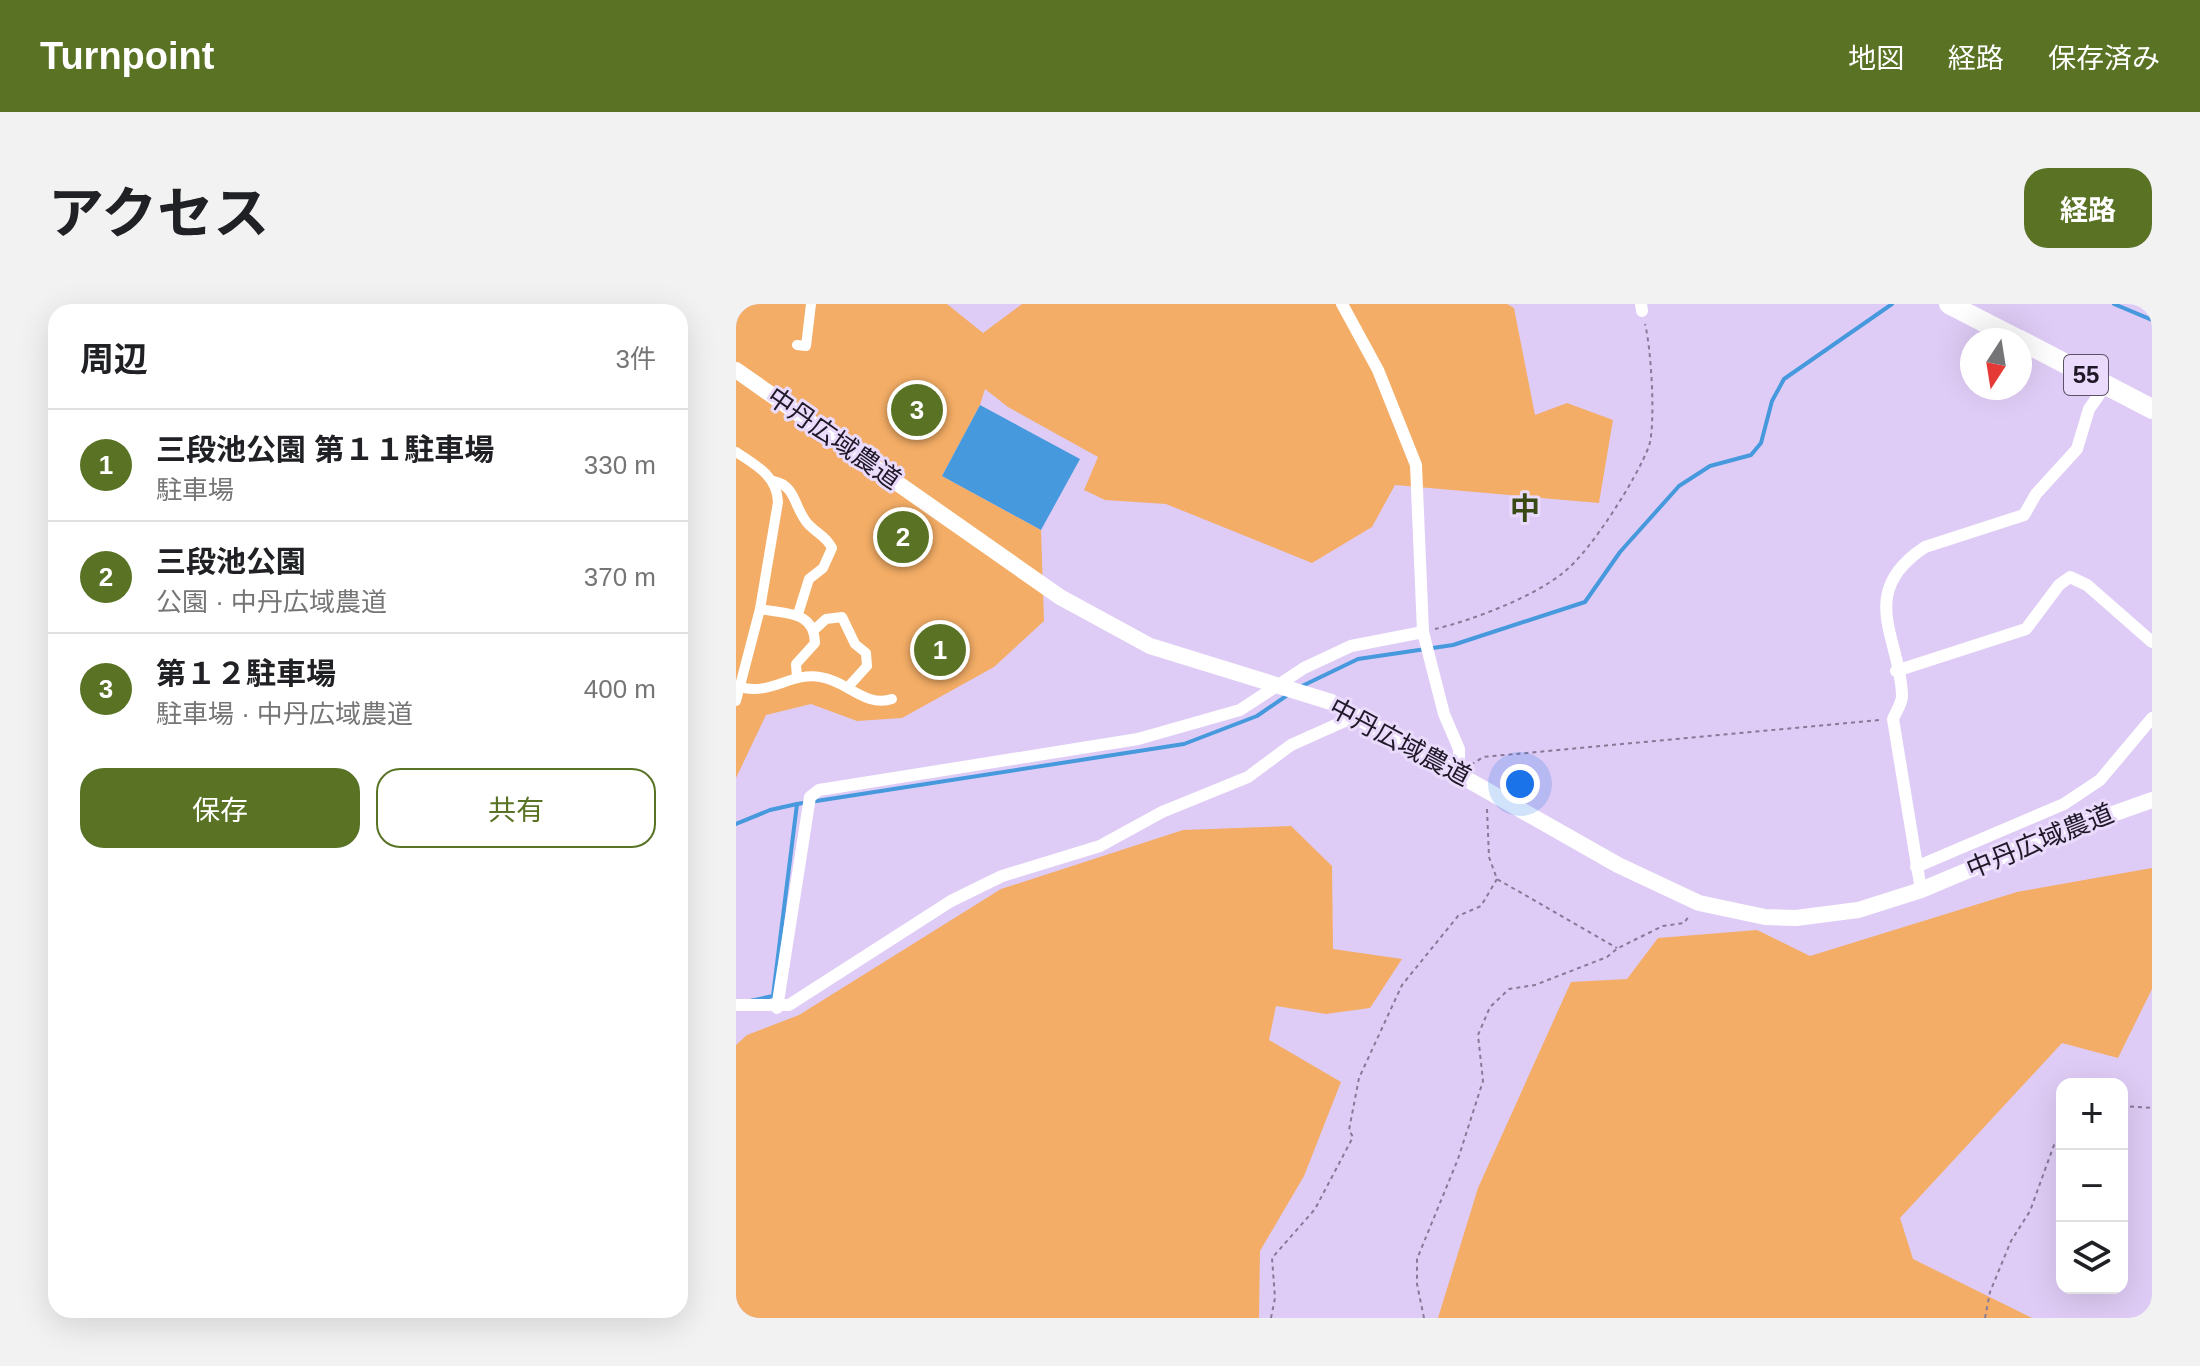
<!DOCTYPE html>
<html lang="ja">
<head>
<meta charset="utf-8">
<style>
  body { margin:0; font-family:Arial,"Noto Sans JP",sans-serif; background:#f2f2f2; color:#202124 }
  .controls { position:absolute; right:24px; bottom:24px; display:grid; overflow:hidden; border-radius:16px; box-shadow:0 8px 32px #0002 }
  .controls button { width:72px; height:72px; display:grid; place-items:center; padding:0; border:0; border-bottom:2px solid #e0e0e0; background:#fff; color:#202124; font:40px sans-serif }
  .compass { position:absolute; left:1224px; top:24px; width:72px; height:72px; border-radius:50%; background:#fff; box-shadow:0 8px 32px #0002; rotate:192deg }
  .you { position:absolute; left:784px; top:480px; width:28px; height:28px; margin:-20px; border:6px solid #fff; border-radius:50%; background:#1a73e8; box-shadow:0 0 0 12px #1a73e833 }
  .badge { display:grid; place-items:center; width:52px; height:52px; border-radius:50%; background:#597224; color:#fff; font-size:26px; font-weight:700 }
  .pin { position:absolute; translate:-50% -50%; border:4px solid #fff; box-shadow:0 2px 8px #0006 }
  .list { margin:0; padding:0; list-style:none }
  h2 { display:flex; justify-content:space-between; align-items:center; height:104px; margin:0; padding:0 32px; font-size:34px }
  h2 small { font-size:26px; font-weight:400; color:#757577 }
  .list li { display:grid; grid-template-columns:52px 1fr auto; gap:24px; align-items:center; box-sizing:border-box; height:112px; padding:0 32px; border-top:2px solid #e0e0e0 }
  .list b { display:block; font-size:30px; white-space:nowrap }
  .list p { margin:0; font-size:26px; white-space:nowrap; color:#757577 }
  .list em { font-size:26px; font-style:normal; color:#757577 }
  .actions { display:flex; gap:16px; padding:24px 32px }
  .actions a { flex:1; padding:18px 0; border:2px solid #597224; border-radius:24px; text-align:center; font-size:28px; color:#597224 }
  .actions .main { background:#597224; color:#fff }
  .icon { flex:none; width:44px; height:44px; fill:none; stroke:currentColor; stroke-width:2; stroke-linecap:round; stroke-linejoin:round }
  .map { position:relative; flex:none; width:1416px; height:1014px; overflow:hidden; border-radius:24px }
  header { display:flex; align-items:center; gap:48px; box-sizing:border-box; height:112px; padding:0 40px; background:#597224; color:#fff }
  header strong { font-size:38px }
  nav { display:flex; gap:44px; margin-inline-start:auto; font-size:28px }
  .intro { display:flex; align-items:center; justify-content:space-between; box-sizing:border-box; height:192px; padding:0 48px }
  h1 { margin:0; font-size:56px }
  .button { padding:20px 36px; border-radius:24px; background:#597224; color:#fff; font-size:28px; font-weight:700 }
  main { display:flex; gap:48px; padding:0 48px }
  aside { flex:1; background:#fff; border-radius:24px; box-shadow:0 8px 32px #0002 }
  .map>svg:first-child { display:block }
  .green { fill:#f3ad66 }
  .water { fill:#4599dc }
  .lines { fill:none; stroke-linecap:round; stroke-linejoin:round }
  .stream { stroke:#4599dc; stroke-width:4 }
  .path { stroke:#877997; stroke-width:2; stroke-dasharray:4 4; stroke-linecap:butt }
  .pedestrian { stroke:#fff; stroke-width:10 }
  .minor { stroke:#fff; stroke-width:12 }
  .tertiary { stroke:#fff; stroke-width:16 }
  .primary { stroke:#fff; stroke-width:20 }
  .labels { text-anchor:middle; stroke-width:6; stroke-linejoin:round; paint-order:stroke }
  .shield { fill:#eadbfd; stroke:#5c5267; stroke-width:2 }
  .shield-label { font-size:24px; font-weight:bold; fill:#1f1827 }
  .street-label { font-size:26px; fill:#1f1827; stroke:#eadbfd }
  .quarter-label { font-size:30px; font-weight:bold; fill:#394a14; stroke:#eadbfd }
</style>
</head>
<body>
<header>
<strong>Turnpoint</strong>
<nav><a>地図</a><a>経路</a><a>保存済み</a></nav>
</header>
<div class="intro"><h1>アクセス</h1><a class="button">経路</a></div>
<main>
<aside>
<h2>周辺<small>3件</small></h2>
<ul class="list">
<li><span class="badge">1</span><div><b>三段池公園 第１１駐車場</b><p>駐車場</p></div><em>330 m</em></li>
<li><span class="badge">2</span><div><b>三段池公園</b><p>公園 · 中丹広域農道</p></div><em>370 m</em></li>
<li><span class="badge">3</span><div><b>第１２駐車場</b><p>駐車場 · 中丹広域農道</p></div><em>400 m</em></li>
</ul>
<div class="actions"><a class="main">保存</a><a>共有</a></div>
</aside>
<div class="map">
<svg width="1416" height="1014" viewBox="0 0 1416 1014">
  <rect width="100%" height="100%" fill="#dfccf6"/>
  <!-- green -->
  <g class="green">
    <path d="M 0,0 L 211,0 L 247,29 L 286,0 L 771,0 L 778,4 L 799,111 L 831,99 L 877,116 L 863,199 L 659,181 L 636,223 L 576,259 L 430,200 L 369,196 L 348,186 L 362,153 L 272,103 L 249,85 L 244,101 L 206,172 L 305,226 L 308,317 L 258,363 L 166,414 L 121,417 L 75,400 L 30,411 L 0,474 Z"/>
    <path d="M 555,522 L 596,562 L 597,645 L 666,655 L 634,704 L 590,710 L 540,702 L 533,736 L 605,778 L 568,872 L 524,947 L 523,1014 L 0,1014 L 0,741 L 11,731 L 63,711 L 265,585 L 447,526 Z"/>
    <path d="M 1416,564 L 1416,685 L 1382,754 L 1326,739 L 1164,914 L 1177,955 L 1296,1014 L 702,1014 L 742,884 L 835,678 L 891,675 L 922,634 L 1021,626 L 1074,652 L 1281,588 Z"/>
  </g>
  <!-- water -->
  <path class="water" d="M 244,101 L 344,155 L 305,226 L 206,172 Z"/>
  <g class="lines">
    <!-- stream -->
    <g class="stream">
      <path d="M 1378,0 L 1416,16"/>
      <path d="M 564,383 L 622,355 L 717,341 L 849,298 L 884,248 L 943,182 L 974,162 L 1015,151 L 1025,139 L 1036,97 L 1048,75 L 1156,0"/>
      <path d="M 0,520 L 34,506 L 61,500 L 448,440 L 521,412 L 553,390"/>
      <path d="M 14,697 L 37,692 L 61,500"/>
    </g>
    <!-- path -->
    <g class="path">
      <path d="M 699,325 C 737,316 798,293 828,268 C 855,247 901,174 913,142 C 920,119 915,43 909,20"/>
      <path d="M 735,461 L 747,453 L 1144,416"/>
      <path d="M 751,505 L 753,553 L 761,575 L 881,644"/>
      <path d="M 1386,802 L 1416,804"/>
      <path d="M 535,1014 L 539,994 L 536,954 L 579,905 L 617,833 L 613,826 L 623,774 L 666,681 L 722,612 L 745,602 L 761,575"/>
      <path d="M 688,1014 L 681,980 L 681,955 L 722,855 L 747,777 L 742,731 L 754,703 L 773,685 L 799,681 L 871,653 L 882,644 L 927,622 L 948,619 L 953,612"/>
      <path d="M 1249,1014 L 1254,988 L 1275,937 L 1294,907 L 1318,841 L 1326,833"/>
    </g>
    <!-- pedestrian -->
    <g class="pedestrian">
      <path d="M 61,41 L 70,42 L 75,0"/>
      <path d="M 0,148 C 20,161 41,172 42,198 L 24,305 L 0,397"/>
      <path d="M 37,177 C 61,181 58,206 73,221 C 82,230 90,232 96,244 L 87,264 L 73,275 L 62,310"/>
      <path d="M 24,305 C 49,310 78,306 79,339 L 60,360 L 61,374"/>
      <path d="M 78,326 L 90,315 L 106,313 L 119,340 L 130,349 L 131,362 L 112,383"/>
      <path d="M 4,383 C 34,392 55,368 84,373 C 110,376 129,404 156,395"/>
    </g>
    <!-- minor -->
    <g class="minor">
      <path d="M 606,0 L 642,66 L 680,161 L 687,328 L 708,410 L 723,445 L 723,468"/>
      <path d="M 905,0 L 906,7"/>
      <path d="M 1160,367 L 1290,325 L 1323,281 L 1334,273 L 1351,281 L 1416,338"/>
      <path d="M 1180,563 L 1328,500 L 1364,476 L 1416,414"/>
      <path d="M 1185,586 L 1157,415 C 1160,408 1166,399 1166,392 C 1165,335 1119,289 1189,243 L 1288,211 L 1300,190 L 1341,145 L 1353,105 L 1370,81"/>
      <path d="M 0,701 L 53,701 L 215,597 L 266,572 L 364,542 L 426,508 L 512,473 L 555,441 L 622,411"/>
      <path d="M 41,704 L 74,493 L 83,486 L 402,435 L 504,406 L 568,364 L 615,342 L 687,328"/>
    </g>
    <!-- tertiary -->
    <path class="tertiary" d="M 0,66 L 324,293 L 414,342 L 595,398 L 882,561 L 963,599 L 1029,613 L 1060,614 L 1122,606 L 1185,586 L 1309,534 L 1416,496"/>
    <!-- primary -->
    <g class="primary">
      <path d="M 1213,0 L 1283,36"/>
      <path d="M 1284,36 L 1416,105"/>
    </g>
  </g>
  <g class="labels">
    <!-- shield labels -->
    <rect class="shield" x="1328" y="51" width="44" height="40" rx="6"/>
    <g class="shield-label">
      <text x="1350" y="79">55</text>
    </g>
    <!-- street labels -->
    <g class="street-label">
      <text transform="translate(98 134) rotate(35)" y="9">中丹広域農道</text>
      <text transform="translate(664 438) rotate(28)" y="9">中丹広域農道</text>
      <text transform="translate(1304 537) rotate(-22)" y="9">中丹広域農道</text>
    </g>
    <!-- quarter labels -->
    <g class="quarter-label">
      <text x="789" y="215">中</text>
    </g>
  </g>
</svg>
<div class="controls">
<button>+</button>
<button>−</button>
<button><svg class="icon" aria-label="layers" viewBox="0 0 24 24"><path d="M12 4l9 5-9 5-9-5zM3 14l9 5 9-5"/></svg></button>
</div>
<svg class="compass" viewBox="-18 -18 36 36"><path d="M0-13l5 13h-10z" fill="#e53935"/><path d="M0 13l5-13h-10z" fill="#757577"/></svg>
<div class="you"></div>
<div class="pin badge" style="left:204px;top:346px">1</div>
<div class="pin badge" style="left:167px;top:233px">2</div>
<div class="pin badge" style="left:181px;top:106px">3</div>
</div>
</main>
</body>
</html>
